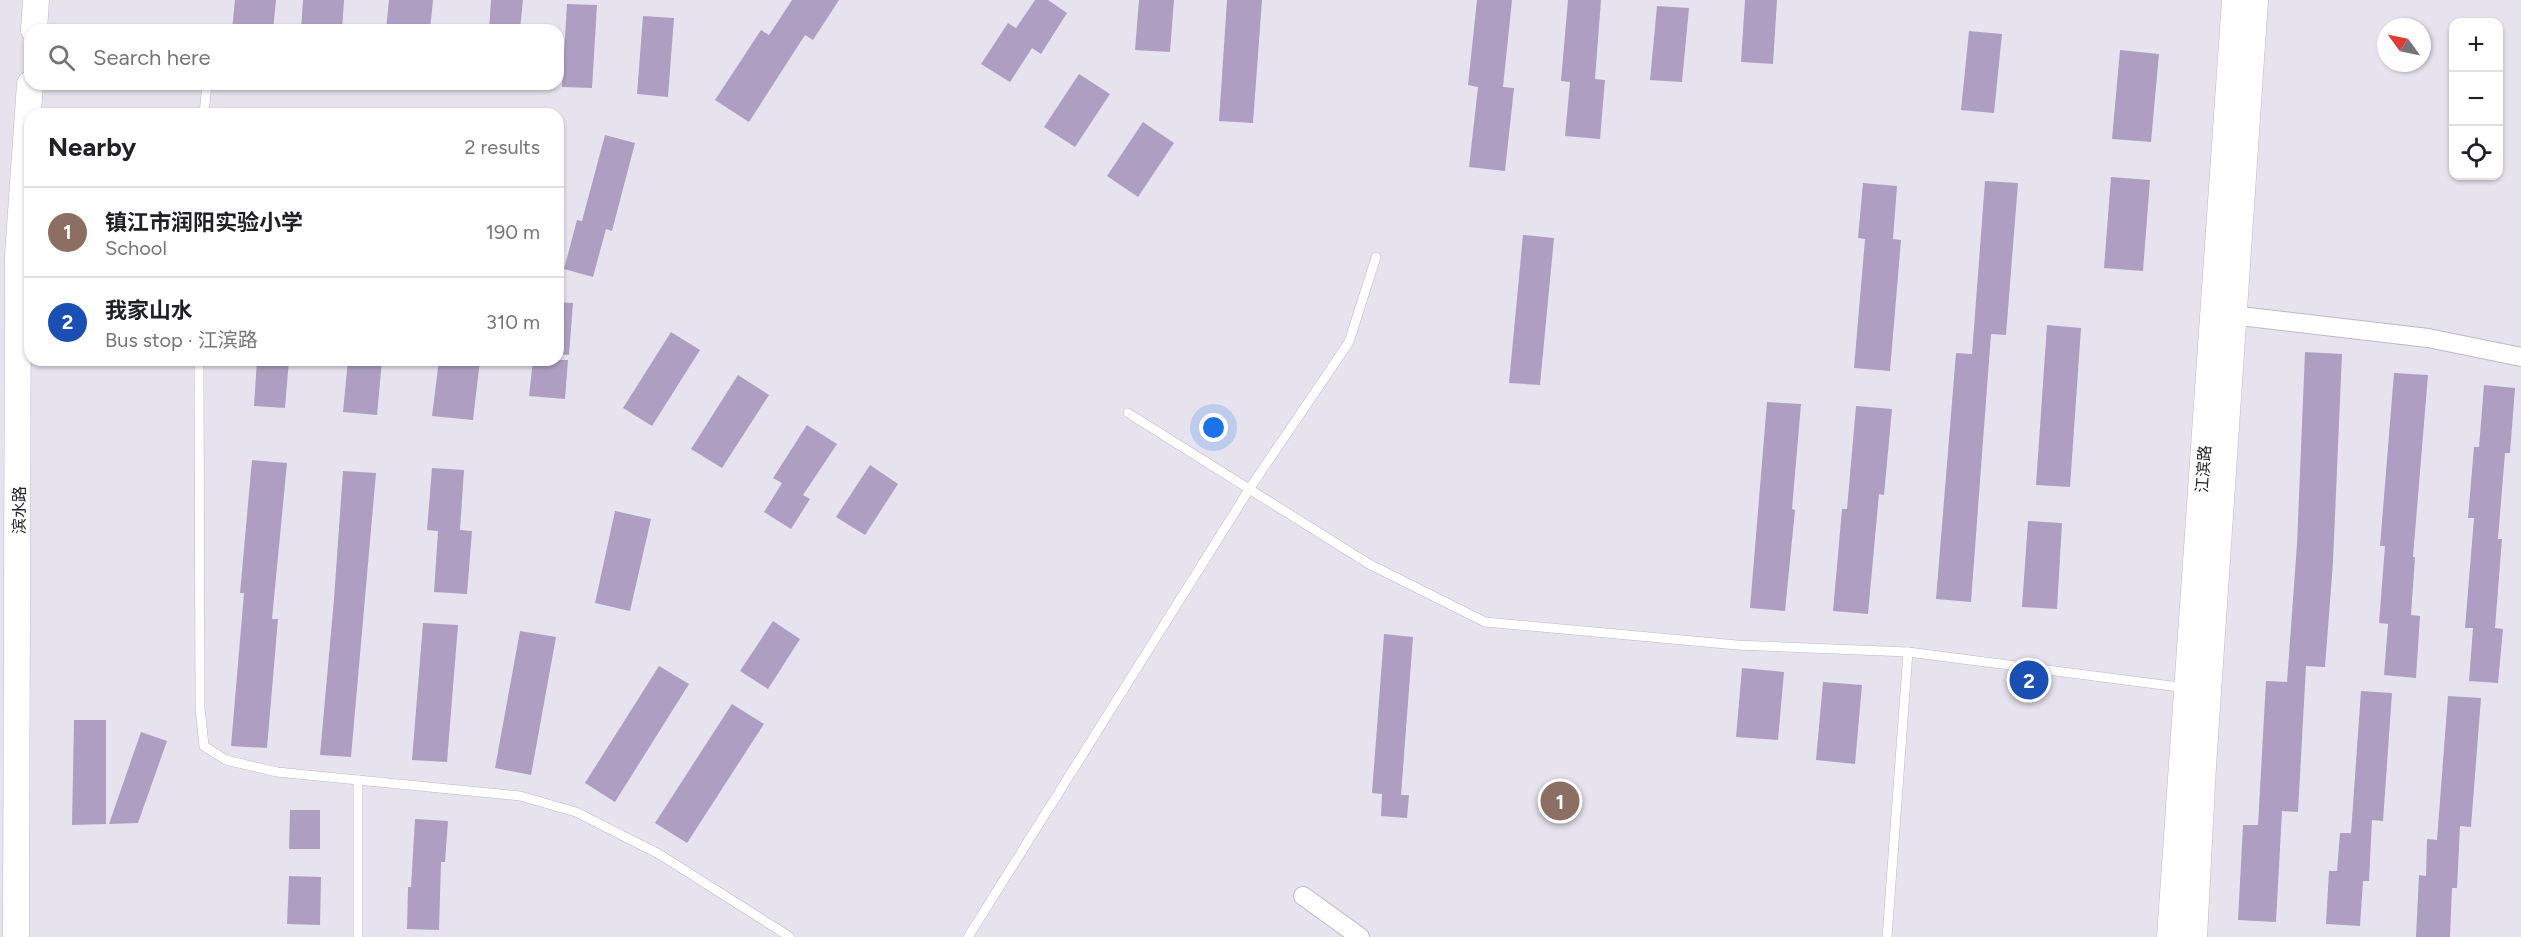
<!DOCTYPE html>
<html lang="en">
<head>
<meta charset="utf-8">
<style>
  body { margin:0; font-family:Figtree,"Noto Sans SC",sans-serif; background:#f6f6f6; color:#202124 }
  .controls { position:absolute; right:18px; top:18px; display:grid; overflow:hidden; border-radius:12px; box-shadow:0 2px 4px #0004 }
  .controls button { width:54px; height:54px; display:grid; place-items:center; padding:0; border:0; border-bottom:2px solid #e0e0e0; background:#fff; color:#202124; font:30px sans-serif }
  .compass { position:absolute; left:2377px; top:18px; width:54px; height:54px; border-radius:50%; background:#fff; box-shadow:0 2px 4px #0004; rotate:303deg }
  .you { position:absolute; left:1214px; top:428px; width:21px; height:21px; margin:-15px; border:4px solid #fff; border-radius:50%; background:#1a73e8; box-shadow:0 0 0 9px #1a73e833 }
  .badge { display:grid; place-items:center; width:39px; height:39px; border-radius:50%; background:#006bb6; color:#fff; font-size:20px; font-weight:700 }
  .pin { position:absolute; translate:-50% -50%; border:3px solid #fff; box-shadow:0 2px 6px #0006 }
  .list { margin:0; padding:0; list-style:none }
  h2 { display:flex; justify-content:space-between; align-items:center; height:78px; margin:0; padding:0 24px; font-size:26px }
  h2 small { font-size:20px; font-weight:400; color:#757577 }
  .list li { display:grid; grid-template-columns:39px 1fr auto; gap:18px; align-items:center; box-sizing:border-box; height:90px; padding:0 24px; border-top:2px solid #e0e0e0 }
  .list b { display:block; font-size:22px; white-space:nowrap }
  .list p { margin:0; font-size:20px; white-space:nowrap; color:#757577 }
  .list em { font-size:20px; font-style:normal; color:#757577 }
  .icon { flex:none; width:33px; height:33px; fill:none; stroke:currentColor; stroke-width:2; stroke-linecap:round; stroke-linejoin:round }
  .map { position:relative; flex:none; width:2521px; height:937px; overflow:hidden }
  .search { position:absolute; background:#fff; box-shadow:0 2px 4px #0004; left:24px; top:24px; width:540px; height:66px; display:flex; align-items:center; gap:15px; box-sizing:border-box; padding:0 21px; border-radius:18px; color:#757577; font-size:22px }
  .panel { position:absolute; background:#fff; box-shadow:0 2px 4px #0004; left:24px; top:108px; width:540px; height:258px; border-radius:18px }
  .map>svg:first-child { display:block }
  .building { fill:#ae9fc2 }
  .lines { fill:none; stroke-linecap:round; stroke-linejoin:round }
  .lane-casing { stroke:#bdb9c4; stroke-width:10 }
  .street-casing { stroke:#bdb9c4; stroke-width:20 }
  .secondary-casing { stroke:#bdb9c4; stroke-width:27 }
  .lane { stroke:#fff; stroke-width:9 }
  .street { stroke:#fff; stroke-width:18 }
  .secondary { stroke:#fff; stroke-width:26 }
  .labels { text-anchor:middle; stroke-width:4.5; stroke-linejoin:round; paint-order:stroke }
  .street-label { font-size:16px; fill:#232226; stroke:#fff }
</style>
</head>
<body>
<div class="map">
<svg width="2521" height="937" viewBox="0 0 2521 937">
  <rect width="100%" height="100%" fill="#e7e3ee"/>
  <!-- building -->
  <g class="building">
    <path d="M 235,0 L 276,0 L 273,30 L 232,30 Z"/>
    <path d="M 303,0 L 344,0 L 342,30 L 301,30 Z"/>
    <path d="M 389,0 L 433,0 L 430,30 L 386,30 Z"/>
    <path d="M 491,0 L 523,0 L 520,30 L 489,30 Z"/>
    <path d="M 792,0 L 839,0 L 813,40 L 805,35 L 749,122 L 715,100 L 761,30 L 769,35 Z"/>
    <path d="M 1035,0 L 1048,0 L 1067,13 L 1041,54 L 1032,48 L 1010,82 L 981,64 L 1008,23 L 1016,28 Z"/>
    <path d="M 1139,0 L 1174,0 L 1170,52 L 1135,50 Z"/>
    <path d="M 1227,0 L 1262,0 L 1253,123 L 1219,121 Z"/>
    <path d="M 1477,0 L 1512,0 L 1503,87 L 1514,88 L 1505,171 L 1469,167 L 1478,87 L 1468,85 Z"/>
    <path d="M 1568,0 L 1601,0 L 1595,79 L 1605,80 L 1600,139 L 1565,136 L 1570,82 L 1561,81 Z"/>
    <path d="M 1745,0 L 1777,0 L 1773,64 L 1741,62 Z"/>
    <path d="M 567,4 L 597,5 L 592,88 L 562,87 Z"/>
    <path d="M 1657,6 L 1689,8 L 1682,82 L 1650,80 Z"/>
    <path d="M 643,16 L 674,18 L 668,97 L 637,94 Z"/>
    <path d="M 1969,31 L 2002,34 L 1994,113 L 1961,110 Z"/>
    <path d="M 2120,50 L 2159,54 L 2151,142 L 2112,139 Z"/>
    <path d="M 1079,74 L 1110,94 L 1075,147 L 1044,127 Z"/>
    <path d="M 1143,122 L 1174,143 L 1138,197 L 1107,176 Z"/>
    <path d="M 605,135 L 635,143 L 612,231 L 606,229 L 593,277 L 564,269 L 577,220 L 582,221 Z"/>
    <path d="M 2111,177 L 2150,180 L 2143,271 L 2104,268 Z"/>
    <path d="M 1985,181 L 2018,183 L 2006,335 L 1991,334 L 1971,602 L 1936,599 L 1956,353 L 1972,354 Z"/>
    <path d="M 1863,183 L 1897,186 L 1893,239 L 1901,240 L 1890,371 L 1854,368 L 1865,239 L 1858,238 Z"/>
    <path d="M 1523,235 L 1554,238 L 1540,385 L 1509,383 Z"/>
    <path d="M 558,302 L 573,303 L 569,355 L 558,354 Z"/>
    <path d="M 2047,325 L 2081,328 L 2070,487 L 2036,485 Z"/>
    <path d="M 671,332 L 700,350 L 652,426 L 623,408 Z"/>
    <path d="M 2305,352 L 2342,354 L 2333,562 L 2325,667 L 2306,666 L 2298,812 L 2282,811 L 2276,922 L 2238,920 L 2243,825 L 2258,825 L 2266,681 L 2287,682 L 2297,544 Z"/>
    <path d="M 257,360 L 289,360 L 285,408 L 254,406 Z"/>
    <path d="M 348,360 L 382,360 L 377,415 L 343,412 Z"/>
    <path d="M 439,360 L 480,360 L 473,420 L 432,416 Z"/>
    <path d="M 533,360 L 568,360 L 565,399 L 529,396 Z"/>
    <path d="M 2394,373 L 2428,375 L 2413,557 L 2415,557 L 2411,615 L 2420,616 L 2416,678 L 2384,675 L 2388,624 L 2379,623 L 2385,546 L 2380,546 Z"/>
    <path d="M 738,375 L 769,395 L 722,468 L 691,449 Z"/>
    <path d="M 2484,385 L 2515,388 L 2510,453 L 2505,453 L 2498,539 L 2502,539 L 2495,628 L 2503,629 L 2498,683 L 2469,681 L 2473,628 L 2465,628 L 2474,518 L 2468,518 L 2474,447 L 2479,447 Z"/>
    <path d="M 1767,402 L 1801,404 L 1792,509 L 1795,510 L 1785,611 L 1750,608 Z"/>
    <path d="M 1856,406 L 1892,409 L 1884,495 L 1879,494 L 1868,614 L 1833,611 L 1842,509 L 1847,509 Z"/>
    <path d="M 807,425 L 837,444 L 803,495 L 810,499 L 791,529 L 764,512 L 782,483 L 773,478 Z"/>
    <path d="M 252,460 L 287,463 L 272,619 L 278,619 L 267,748 L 231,746 L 244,593 L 240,593 Z"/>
    <path d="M 870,465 L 898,484 L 865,535 L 836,517 Z"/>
    <path d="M 432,468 L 464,470 L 460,530 L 472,531 L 467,594 L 434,592 L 438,531 L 427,530 Z"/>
    <path d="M 343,471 L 376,473 L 351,757 L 320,755 L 334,599 Z"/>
    <path d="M 615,511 L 651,519 L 630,611 L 595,603 Z"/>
    <path d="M 2028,521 L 2062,523 L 2057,609 L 2022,607 Z"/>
    <path d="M 773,621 L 800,639 L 768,689 L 740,671 Z"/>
    <path d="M 423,623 L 458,625 L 447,762 L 412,760 Z"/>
    <path d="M 520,631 L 556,637 L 531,775 L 495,768 Z"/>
    <path d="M 1384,634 L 1413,637 L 1401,795 L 1409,795 L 1407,818 L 1381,816 L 1382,794 L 1372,793 Z"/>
    <path d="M 659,666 L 689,684 L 615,802 L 585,783 Z"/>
    <path d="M 1742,668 L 1784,672 L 1778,740 L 1736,737 Z"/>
    <path d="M 1823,682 L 1862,685 L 1855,764 L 1816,760 Z"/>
    <path d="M 2361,691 L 2392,693 L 2383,821 L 2372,820 L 2369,881 L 2363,881 L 2360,926 L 2326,924 L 2329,871 L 2337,871 L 2340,833 L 2351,833 Z"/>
    <path d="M 2448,696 L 2481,698 L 2471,827 L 2460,826 L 2457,888 L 2452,888 L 2450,937 L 2416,937 L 2419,875 L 2426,876 L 2427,839 L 2437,840 Z"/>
    <path d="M 732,704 L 764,724 L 687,843 L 655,823 Z"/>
    <path d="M 74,720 L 106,720 L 106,824 L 72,825 Z"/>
    <path d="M 141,732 L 167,741 L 138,823 L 109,824 Z"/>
    <path d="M 290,810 L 320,810 L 320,849 L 289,849 Z"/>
    <path d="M 415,819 L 448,821 L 445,862 L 441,862 L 439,930 L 407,929 L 408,887 L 411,887 Z"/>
    <path d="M 289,876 L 321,877 L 320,925 L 287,924 Z"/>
  </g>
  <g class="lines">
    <defs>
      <g id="lane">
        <path d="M 204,114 L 207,84"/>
        <path d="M 199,360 L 200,708 L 204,746 L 226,760 L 277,772 L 520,796 L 576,812 L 659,854 L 790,937"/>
        <path d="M 1128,413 L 1369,564 L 1485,622 L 1737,645 L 1908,652 L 2187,688"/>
        <path d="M 358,937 L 358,780"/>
        <path d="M 968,937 L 1250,488 L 1349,342 L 1376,257"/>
        <path d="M 1887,937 L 1908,652"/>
      </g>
      <g id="street">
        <path d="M 2223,314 L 2428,338 L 2521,357"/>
        <path d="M 1303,896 L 1360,937"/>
      </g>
      <g id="secondary">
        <path d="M 34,30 L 36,0"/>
        <path d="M 16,937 L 18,255 L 30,84"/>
        <path d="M 2170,937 L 2235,0"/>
        <path d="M 2194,937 L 2203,766 L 2255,0"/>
      </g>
    </defs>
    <!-- lane casing -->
    <use href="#lane" class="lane-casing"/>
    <!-- street casing -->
    <use href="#street" class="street-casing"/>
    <!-- secondary casing -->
    <use href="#secondary" class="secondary-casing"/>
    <!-- lane -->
    <use href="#lane" class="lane"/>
    <!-- street -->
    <use href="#street" class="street"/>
    <!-- secondary -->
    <use href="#secondary" class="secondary"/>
  </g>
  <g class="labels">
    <!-- street labels -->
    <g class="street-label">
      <text transform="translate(2203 469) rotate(-86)" y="6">江滨路</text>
      <text transform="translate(19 510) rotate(-90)" y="6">滨水路</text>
    </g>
  </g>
</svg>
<div class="controls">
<button>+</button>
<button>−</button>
<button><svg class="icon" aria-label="locate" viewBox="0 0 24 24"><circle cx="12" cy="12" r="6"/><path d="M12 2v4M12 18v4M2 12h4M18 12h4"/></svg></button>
</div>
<svg class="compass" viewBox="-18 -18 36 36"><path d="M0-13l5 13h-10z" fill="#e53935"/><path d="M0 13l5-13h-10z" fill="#757577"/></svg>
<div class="you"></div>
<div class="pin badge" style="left:1560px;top:801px;background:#8d6e63">1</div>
<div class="pin badge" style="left:2029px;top:680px;background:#1a4fb4">2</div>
<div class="search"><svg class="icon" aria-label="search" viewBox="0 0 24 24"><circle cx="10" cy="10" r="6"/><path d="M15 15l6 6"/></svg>Search here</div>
<section class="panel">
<h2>Nearby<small>2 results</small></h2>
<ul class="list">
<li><span class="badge" style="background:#8d6e63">1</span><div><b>镇江市润阳实验小学</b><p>School</p></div><em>190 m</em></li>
<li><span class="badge" style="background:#1a4fb4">2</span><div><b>我家山水</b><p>Bus stop · 江滨路</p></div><em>310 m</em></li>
</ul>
</section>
</div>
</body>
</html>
